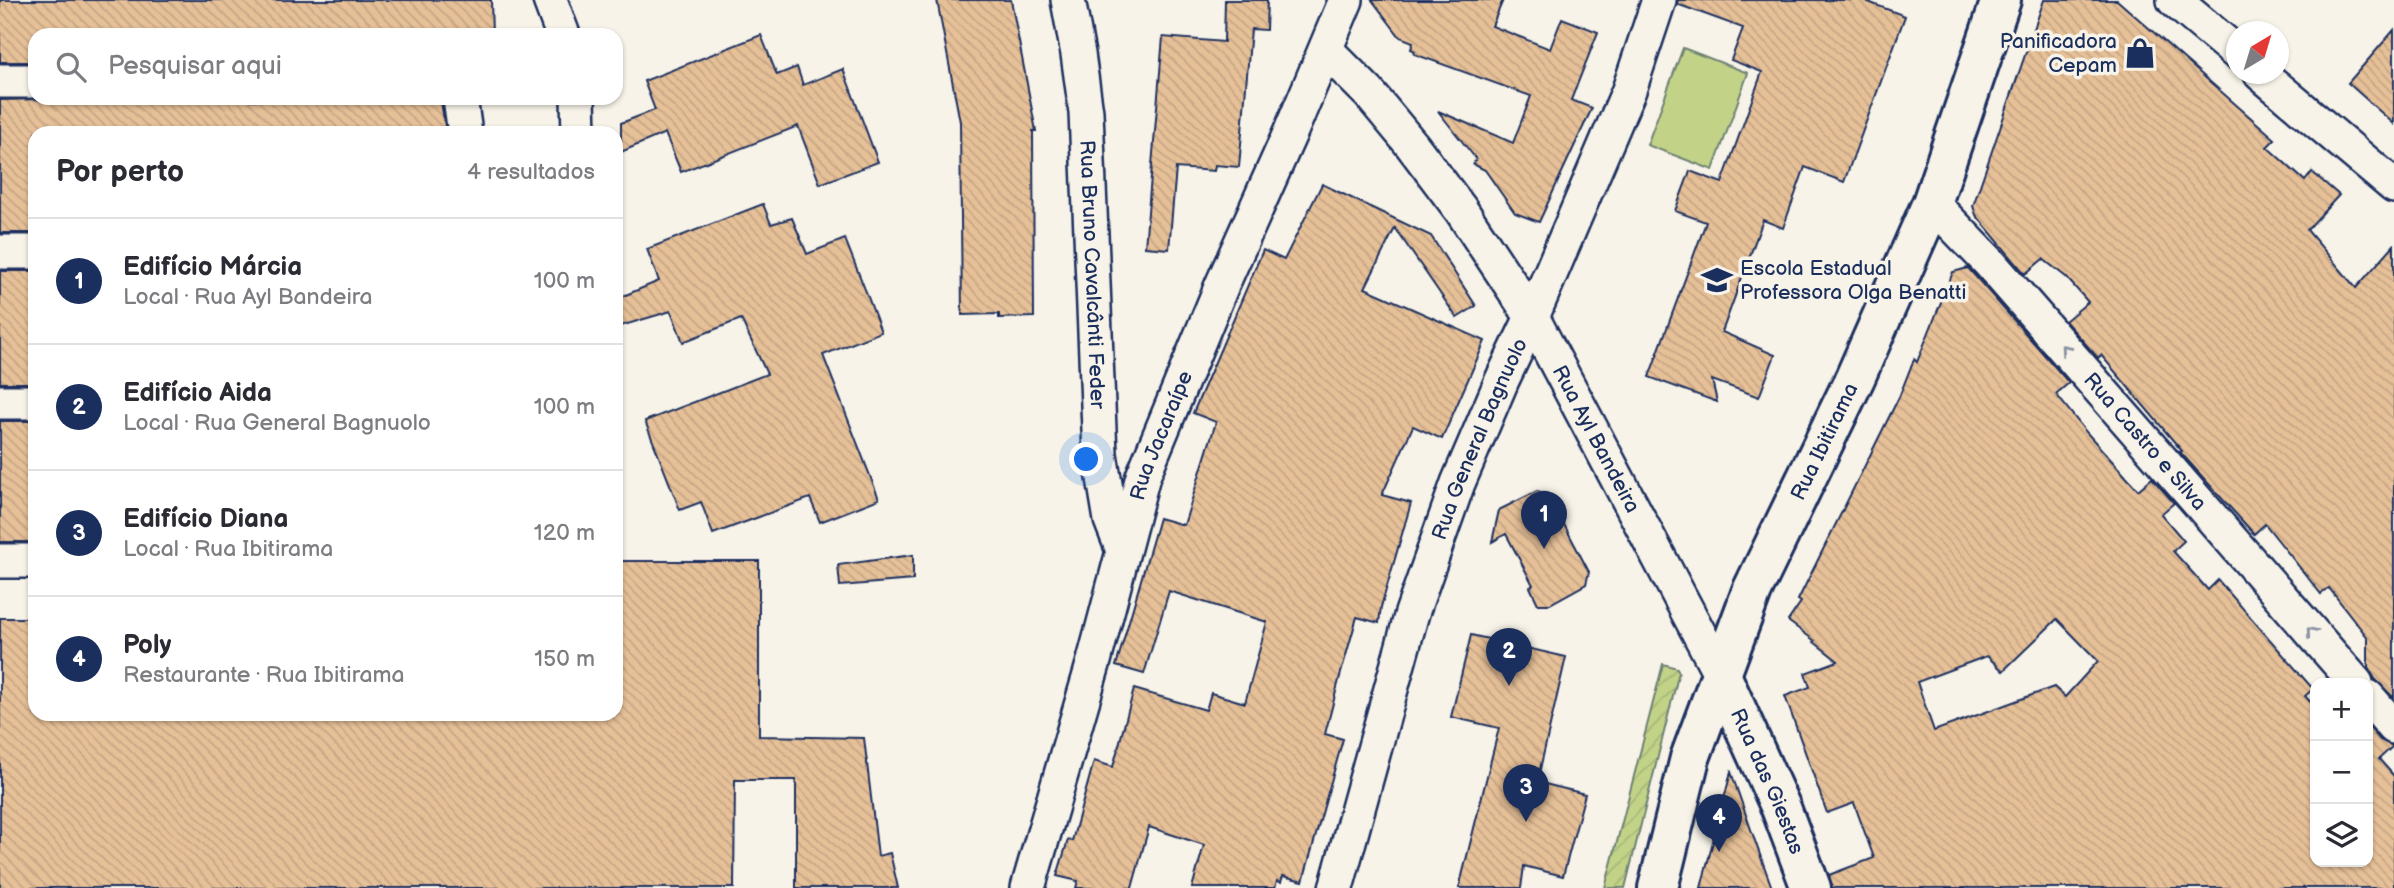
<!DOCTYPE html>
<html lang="pt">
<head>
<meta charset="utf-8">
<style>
  body { margin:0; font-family:"Balsamiq Sans",sans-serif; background:#f2f2f3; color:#2b2b33 }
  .controls { position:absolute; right:21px; bottom:21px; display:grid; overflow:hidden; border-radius:14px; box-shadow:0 2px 5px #0004 }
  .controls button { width:63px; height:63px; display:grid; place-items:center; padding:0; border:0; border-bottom:2px solid #e1e1e2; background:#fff; color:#2b2b33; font:35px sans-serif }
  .compass { position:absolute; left:2226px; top:21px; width:63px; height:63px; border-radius:50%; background:#fff; box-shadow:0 2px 5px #0004; rotate:38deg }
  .you { position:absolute; left:1087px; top:460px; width:24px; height:24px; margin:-18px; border:5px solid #fff; border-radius:50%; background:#1a73e8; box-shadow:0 0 0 10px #1a73e833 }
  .badge { display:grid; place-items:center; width:46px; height:46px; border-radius:50%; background:#1b2f5e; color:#fff; font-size:23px; font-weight:700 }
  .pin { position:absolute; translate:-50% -58px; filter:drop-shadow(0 2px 4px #0008) }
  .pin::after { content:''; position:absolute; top:37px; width:24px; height:21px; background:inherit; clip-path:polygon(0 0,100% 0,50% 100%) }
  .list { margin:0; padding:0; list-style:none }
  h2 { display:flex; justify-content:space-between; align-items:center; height:91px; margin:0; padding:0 28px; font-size:30px }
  h2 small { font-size:23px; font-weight:400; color:#7c7c81 }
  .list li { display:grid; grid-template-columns:46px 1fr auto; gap:21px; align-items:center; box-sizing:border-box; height:126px; padding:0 28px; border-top:2px solid #e1e1e2 }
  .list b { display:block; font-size:26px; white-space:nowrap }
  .list p { margin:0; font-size:23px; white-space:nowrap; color:#7c7c81 }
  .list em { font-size:23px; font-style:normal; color:#7c7c81 }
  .icon { flex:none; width:38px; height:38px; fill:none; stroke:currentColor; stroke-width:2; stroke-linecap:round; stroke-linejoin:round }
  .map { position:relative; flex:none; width:2394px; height:888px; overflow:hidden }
  .search { position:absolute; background:#fff; box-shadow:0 2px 5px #0004; left:28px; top:28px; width:595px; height:77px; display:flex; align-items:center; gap:18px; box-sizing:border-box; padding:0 24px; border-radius:21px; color:#7c7c81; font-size:26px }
  .panel { position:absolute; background:#fff; box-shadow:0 2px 5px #0004; left:28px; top:126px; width:595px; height:595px; border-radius:21px }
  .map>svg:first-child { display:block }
  .grass { fill:#c2d388; stroke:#6e8173; stroke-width:2 }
  .garden { fill:url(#garden-furrows); stroke:#6e8173; stroke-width:2 }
  .building { fill:url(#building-back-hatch); stroke:#1b2f5e; stroke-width:2; fill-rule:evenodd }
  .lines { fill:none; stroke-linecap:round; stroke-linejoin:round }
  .minor-casing { stroke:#1b2f5e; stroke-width:38 }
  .secondary-casing { stroke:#1b2f5e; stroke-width:44 }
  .minor { stroke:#f7f3e8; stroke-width:33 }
  .secondary { stroke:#f7f3e8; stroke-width:38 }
  .oneway { stroke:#8991a3 }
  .labels { text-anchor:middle; stroke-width:7; stroke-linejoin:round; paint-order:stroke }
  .poi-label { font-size:21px; fill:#1b2f5e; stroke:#f7f3e8; text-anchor:end }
  .street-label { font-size:21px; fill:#1b2f5e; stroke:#f7f3e8 }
</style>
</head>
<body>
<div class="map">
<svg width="2394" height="888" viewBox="0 0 2394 888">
  <defs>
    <pattern id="garden-furrows" width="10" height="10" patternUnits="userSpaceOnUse" patternTransform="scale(1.75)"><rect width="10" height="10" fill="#c2d388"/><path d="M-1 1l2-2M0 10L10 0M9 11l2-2" fill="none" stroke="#a6b578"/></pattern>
    <pattern id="building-back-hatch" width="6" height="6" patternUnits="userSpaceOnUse" patternTransform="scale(1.75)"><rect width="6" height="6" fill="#e6c097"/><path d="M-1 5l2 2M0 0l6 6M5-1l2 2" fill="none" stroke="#c5a585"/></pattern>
  </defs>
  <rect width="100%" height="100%" fill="#f7f3e8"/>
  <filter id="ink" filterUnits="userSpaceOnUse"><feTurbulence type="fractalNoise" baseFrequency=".0143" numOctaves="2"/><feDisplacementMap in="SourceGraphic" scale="14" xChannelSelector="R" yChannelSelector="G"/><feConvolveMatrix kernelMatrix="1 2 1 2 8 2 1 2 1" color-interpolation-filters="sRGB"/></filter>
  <g filter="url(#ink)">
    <!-- grass -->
    <path class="grass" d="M 1683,48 L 1748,73 L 1713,170 L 1647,145 Z"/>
    <!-- garden -->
    <path class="garden" d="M 1663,664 L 1677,668 L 1679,672 L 1625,888 L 1605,888 Z"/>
    <!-- building -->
    <g class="building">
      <path d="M 0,0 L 491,0 L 492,35 L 35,35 L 35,62 L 0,62 Z"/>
      <path d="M 937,0 L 1011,0 L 1036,131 L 1033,131 L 1034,317 L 999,318 L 999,314 L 962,315 L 960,122 Z"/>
      <path d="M 1225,0 L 1267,0 L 1266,30 L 1251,29 L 1239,167 L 1215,165 L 1214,171 L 1176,168 L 1169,249 L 1145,247 L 1163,37 L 1224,42 Z"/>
      <path d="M 1372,0 L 1503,0 L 1492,26 L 1550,49 L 1562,18 L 1598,32 L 1571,100 L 1592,108 L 1539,222 L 1515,213 L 1485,170 L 1473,164 L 1476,159 L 1438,111 L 1513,143 L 1531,96 L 1414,54 L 1415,51 L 1411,49 L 1413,42 L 1400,37 Z"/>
      <path d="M 1678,0 L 1863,0 L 1905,16 L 1844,182 L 1805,167 L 1783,228 L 1763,220 L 1722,332 L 1775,355 L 1759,397 L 1712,380 L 1717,402 L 1649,377 L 1706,222 L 1675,211 L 1690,171 L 1722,183 L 1762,72 L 1731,60 L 1743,28 L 1677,4 Z"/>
      <path d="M 2044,0 L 2117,0 L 2275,139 L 2267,147 L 2305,181 L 2312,172 L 2339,195 L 2307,230 L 2356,288 L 2394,245 L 2394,698 L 2375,679 L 2368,667 L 2368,638 L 2329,588 L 2321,594 L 2265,524 L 2254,534 L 2180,452 L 2182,451 L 2101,355 L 2098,358 L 2065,321 L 2088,302 L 2066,277 L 2043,259 L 2025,274 L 1976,215 L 1973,206 Z"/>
      <path d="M 2394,30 L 2394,124 L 2348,83 Z"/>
      <path d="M 761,35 L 777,75 L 797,67 L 803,85 L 843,69 L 878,162 L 820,184 L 798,126 L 681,172 L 665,133 L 621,152 L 621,123 L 655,110 L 644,81 Z"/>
      <path d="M 41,99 L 441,101 L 446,133 L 35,133 L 35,233 L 0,233 L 0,100 Z"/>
      <path d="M 1322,184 L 1431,236 L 1476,306 L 1457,318 L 1395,228 L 1365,288 L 1485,341 L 1442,439 L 1413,426 L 1382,495 L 1411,503 L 1381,607 L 1379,623 L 1357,617 L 1339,680 L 1325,734 L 1343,739 L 1303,881 L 1283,876 L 1281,882 L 1277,881 L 1275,888 L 1192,888 L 1204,845 L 1149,827 L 1132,888 L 1076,888 L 1078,881 L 1057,876 L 1068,840 L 1072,841 L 1094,761 L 1113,767 L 1134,689 L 1206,710 L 1211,693 L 1245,703 L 1267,622 L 1169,591 L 1144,674 L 1116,666 L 1159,518 L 1184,525 L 1216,422 L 1193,413 L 1263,250 L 1284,260 Z"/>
      <path d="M 763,204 L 771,224 L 792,218 L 807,254 L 845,239 L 868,297 L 881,332 L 823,355 L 879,499 L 820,522 L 810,498 L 713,534 L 701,502 L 680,510 L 645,421 L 767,374 L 741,319 L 683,342 L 671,311 L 621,326 L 621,297 L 659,281 L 647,249 Z"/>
      <path d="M 1968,268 L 2069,383 L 2056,394 L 2087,433 L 2138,490 L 2152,478 L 2174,503 L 2161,514 L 2184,541 L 2173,551 L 2208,590 L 2218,580 L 2313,689 L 2305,696 L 2315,707 L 2315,862 L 2368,862 L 2368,726 L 2380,740 L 2393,746 L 2379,759 L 2394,776 L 2394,888 L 1832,888 L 1829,875 L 1874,858 L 1854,803 L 1827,813 L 1785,696 L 1810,687 L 1805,673 L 1838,661 L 1814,642 L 1815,641 L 1788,621 L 1801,602 L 1798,600 L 1899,397 L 1914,359 L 1917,362 L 1953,272 ZM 2057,619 L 2098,661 L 2065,697 L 2054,687 L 1934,731 L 1917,682 L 1987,656 L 2003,671 Z"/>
      <rect x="0" y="271" width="35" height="112"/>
      <rect x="0" y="421" width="35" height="121"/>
      <path d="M 1537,491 L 1548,494 L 1589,572 L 1586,584 L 1550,604 L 1538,604 L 1530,587 L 1533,585 L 1506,534 L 1492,542 L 1499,510 Z"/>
      <path d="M 913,555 L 913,580 L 840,586 L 838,565 Z"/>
      <path d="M 616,561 L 759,561 L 759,736 L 864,738 L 878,856 L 890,853 L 898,888 L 796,888 L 796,780 L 735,780 L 734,888 L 0,888 L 0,618 L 35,618 L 35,714 L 616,714 Z"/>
      <path d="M 1471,635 L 1566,657 L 1537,782 L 1585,794 L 1563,876 L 1524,866 L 1521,888 L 1459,888 L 1499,728 L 1451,717 Z"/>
      <path d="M 1731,772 L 1755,841 L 1772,888 L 1701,888 Z"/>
    </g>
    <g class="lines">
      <defs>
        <g id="minor">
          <path d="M 550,0 L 563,35"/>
          <path id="s1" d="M 1068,0 L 1078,54 L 1086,112 L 1100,454 L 1111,520 L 1122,548"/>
          <path d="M 2174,0 L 2236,52"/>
          <path id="s2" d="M 1326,50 L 1369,93 L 1412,145 L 1461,210 L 1532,317 L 1721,675"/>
          <path d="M 2261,74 L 2394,186"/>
          <path d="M 0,81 L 35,81"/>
          <path d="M 460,98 L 465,133"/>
          <path d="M 578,98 L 579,133"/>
          <path id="s3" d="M 1932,203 L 1988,261 L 2356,683"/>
          <path d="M 0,252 L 35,252"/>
          <path d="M 0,402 L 35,402"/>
          <path d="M 0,561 L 35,561"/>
          <path d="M 2368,697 L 2394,727"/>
          <path id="s4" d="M 1028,888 L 1094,661 L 1143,476 L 1222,285 L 1291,131 L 1346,0"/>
          <path id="s5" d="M 1336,888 L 1412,613 L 1458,483 L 1502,380 L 1532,317 L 1629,90 L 1659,0"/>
        </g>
        <g id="secondary">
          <path id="s6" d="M 1721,675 L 1781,808 L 1811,888"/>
          <path id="s7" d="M 1658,888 L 1690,758 L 1752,591 L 1855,378 L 1932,203 L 2001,0"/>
        </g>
      </defs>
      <!-- minor casing -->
      <use href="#minor" class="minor-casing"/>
      <!-- secondary casing -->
      <use href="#secondary" class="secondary-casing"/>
      <!-- minor -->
      <use href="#minor" class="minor"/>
      <!-- secondary -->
      <use href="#secondary" class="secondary"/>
    </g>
    <!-- one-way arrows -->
    <defs><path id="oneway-chevron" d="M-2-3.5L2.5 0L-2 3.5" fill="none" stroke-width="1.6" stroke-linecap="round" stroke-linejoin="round" transform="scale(1.75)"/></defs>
    <g class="oneway">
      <use href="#oneway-chevron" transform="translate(2065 349) rotate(-131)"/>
      <use href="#oneway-chevron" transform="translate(2311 632) rotate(-131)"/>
    </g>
  </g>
  <!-- icons -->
  <defs>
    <symbol id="shop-bare" viewBox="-9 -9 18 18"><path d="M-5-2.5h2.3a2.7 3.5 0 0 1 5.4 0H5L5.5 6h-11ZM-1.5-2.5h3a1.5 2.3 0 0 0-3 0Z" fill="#1b2f5e" stroke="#f7f3e8" stroke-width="2.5" paint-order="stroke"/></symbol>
    <symbol id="school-bare" viewBox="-9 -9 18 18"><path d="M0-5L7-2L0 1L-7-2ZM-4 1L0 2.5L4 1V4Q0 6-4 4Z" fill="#1b2f5e" stroke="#f7f3e8" stroke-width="2.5" paint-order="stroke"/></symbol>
  </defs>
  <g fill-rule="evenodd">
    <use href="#shop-bare" x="2118" y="31" width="44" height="44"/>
    <use href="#school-bare" x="1695" y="258" width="44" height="44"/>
  </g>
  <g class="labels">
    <!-- poi labels -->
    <g class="poi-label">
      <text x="2117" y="48">Panificadora<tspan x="2117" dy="24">Cepam</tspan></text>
      <text x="1740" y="275" text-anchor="start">Escola Estadual<tspan x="1740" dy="24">Professora Olga Benatti</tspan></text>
    </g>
    <!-- street labels -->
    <g class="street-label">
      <text dy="7" stroke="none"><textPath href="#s1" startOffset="276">Rua Bruno Cavalcânti Feder</textPath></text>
      <text dy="7" stroke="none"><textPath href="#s4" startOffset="472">Rua Jacaraípe</textPath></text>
      <text dy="7" stroke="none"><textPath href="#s5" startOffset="472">Rua General Bagnuolo</textPath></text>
      <text dy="7" stroke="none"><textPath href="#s2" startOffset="476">Rua Ayl Bandeira</textPath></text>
      <text dy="7" stroke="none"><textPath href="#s3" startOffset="320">Rua Castro e Silva</textPath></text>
      <text dy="7" stroke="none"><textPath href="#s7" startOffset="478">Rua Ibitirama</textPath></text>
      <text dy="7" stroke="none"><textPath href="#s6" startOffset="116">Rua das Giestas</textPath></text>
    </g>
  </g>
</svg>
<div class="controls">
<button>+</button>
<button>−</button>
<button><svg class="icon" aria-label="layers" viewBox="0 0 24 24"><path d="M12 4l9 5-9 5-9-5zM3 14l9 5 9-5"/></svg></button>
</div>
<svg class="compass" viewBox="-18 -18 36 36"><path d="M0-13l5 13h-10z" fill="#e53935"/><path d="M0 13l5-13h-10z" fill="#7c7c81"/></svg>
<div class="you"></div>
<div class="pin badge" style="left:1544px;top:549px">1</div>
<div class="pin badge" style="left:1509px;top:686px">2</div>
<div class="pin badge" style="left:1526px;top:822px">3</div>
<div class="pin badge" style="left:1719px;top:852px">4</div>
<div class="search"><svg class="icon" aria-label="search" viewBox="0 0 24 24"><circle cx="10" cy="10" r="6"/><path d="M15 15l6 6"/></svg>Pesquisar aqui</div>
<section class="panel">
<h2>Por perto<small>4 resultados</small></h2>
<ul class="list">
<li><span class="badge">1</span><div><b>Edifício Márcia</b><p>Local · Rua Ayl Bandeira</p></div><em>100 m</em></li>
<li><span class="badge">2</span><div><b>Edifício Aida</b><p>Local · Rua General Bagnuolo</p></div><em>100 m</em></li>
<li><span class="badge">3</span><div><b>Edifício Diana</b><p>Local · Rua Ibitirama</p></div><em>120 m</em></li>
<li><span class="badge">4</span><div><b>Poly</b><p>Restaurante · Rua Ibitirama</p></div><em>150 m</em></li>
</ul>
</section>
</div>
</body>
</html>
